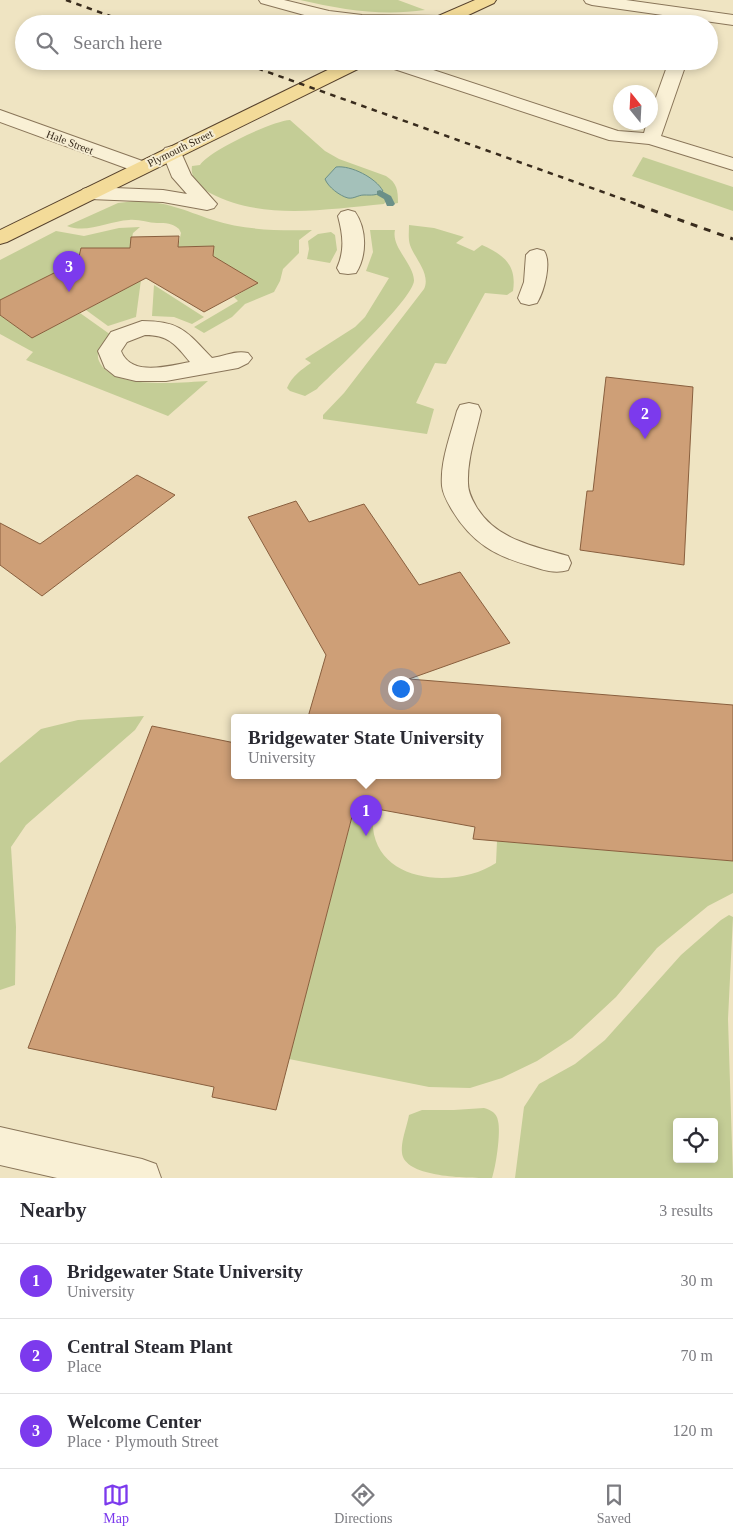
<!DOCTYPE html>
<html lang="en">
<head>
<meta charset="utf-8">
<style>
  body { margin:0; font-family:"Times New Roman",serif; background:#f2f2f3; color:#2b2b33 }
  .controls { position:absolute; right:15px; bottom:15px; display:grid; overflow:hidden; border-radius:5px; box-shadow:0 2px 8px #0003 }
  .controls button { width:45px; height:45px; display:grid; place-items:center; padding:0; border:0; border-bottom:1px solid #e1e1e2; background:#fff; color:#2b2b33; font:25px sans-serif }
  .compass { position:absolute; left:613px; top:85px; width:45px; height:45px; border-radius:50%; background:#fff; box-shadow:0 2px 8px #0003; rotate:342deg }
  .you { position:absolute; left:400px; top:688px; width:18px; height:18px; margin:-12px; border:4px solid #fff; border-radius:50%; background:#1a73e8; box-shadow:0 0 0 8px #1a73e833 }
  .badge { display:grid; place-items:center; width:32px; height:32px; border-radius:50%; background:#7c3aed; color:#fff; font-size:16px; font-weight:700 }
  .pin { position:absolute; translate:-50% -41px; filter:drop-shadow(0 1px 2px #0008) }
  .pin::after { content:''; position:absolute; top:26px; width:18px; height:15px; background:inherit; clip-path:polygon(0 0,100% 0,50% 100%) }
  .popup { position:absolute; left:231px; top:714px; width:270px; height:65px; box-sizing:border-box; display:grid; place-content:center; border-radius:5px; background:#fff; filter:drop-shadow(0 1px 4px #0005); font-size:16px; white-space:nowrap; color:#7c7c81 }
  .popup b { font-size:19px; color:#2b2b33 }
  .popup::after { content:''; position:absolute; left:50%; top:100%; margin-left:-10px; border:10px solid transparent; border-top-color:#fff }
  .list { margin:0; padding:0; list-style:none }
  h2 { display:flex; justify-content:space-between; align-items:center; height:65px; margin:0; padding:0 20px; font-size:21px }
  h2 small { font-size:16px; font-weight:400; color:#7c7c81 }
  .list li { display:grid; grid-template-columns:32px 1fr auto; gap:15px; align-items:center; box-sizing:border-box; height:75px; padding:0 20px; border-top:1px solid #e1e1e2 }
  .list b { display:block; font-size:19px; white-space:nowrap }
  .list p { margin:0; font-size:16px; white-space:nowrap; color:#7c7c81 }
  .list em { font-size:16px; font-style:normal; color:#7c7c81 }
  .icon { flex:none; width:28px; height:28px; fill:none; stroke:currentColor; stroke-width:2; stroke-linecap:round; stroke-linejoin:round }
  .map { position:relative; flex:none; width:733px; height:1178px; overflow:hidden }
  .search { position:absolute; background:#fff; box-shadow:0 2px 8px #0003; left:15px; right:15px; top:15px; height:55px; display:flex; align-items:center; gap:12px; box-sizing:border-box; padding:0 18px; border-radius:28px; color:#7c7c81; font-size:19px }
  .sheet { height:290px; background:#fff }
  nav { display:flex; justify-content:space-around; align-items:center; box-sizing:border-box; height:70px; border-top:1px solid #e1e1e2; background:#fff; font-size:14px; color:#7c7c81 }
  nav a { display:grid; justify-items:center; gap:2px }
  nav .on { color:#7c3aed }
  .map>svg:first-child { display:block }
  .green { fill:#c4cd96; fill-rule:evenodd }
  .water { fill:#a4c1ba; stroke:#6b9088 }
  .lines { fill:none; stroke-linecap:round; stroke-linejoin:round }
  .stream { fill:#6b9088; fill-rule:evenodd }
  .building { fill:#ce9f77; stroke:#895f3e }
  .minor-casing { stroke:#897559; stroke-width:2 }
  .major-casing { stroke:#57422d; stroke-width:2 }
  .minor { fill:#f9f0d5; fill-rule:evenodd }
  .major { fill:#f3db99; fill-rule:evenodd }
  .rail-far1 { stroke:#392c1d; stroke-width:2.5; stroke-dasharray:5.5 5.5; stroke-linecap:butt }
  .rail { stroke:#392c1d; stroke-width:3; stroke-dasharray:7 7; stroke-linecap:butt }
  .labels { text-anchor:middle; stroke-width:4; stroke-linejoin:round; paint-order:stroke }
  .far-street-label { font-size:11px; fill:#392c1d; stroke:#f6edd2 }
</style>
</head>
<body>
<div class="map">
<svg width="733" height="1178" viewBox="0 0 733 1178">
  <rect width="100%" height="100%" fill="#efe4c2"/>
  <!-- green -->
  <g class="green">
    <path d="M 300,0 L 398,0 L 425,10 C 382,16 343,10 300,0 Z"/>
    <path d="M 290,120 L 325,151 L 339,159 L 386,176 C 397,183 398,190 398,203 L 393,204 L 391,201 L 387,200 L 384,204 C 327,209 263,221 210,193 C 199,187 190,178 192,166 L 200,165 C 209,151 272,121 290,120 Z"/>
    <path d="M 643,157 L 733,187 L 733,211 L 632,176 Z"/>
    <path d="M 135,201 C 170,202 182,210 213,220 C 244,230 279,231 312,230 L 299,240 L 299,253 L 283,269 L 280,281 L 274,292 L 245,304 L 232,317 L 204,333 L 194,327 L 238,301 L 234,297 L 257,283 L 213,256 L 214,246 L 178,247 L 181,233 L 179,229 C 172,223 166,223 157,223 C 148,223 139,219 129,220 C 109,221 87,234 67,226 L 118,203 Z"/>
    <path d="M 409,225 L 434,228 L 464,237 L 456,243 L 474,251 L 482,245 C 504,255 517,265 513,291 L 507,295 L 485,293 L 446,364 L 435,363 L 416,403 L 434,409 L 427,434 L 323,419 L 323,415 L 344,393 L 424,289 C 431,274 415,259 410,245 C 408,238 409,232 409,225 Z"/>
    <path d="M 140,227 L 133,233 L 130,248 L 82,248 L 78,261 L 0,300 L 0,260 L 56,231 L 84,236 L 119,228 Z"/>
    <path d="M 370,230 L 395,230 C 391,247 413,263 414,280 C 415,298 333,373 317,389 L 305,396 L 290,391 L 287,388 C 292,376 301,370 311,363 L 305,359 L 355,327 L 365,317 L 389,278 L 366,271 L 373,252 Z"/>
    <path d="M 331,232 L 335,235 L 337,250 L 330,263 L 307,259 L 309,249 L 308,241 L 318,234 Z"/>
    <path d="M 141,280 L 136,317 L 108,326 L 86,310 Z"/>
    <path d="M 154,285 L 204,317 L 192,324 L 174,317 L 152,316 Z"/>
    <path d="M 80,313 L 111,335 C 103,342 95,350 99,361 C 112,391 182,382 208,381 L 168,416 L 26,360 L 33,352 L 0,334 L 0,315 L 32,338 Z"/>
    <path d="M 144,716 L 135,730 L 26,825 L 11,847 L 16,927 L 15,985 L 0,990 L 0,763 L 41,729 L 78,720 Z"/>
    <path d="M 355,806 L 376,809 C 375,815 373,822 373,828 C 379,885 459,888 496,863 L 497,841 L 733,861 L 733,893 L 708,906 L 657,948 L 616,997 L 572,1038 L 537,1061 L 502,1078 L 470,1088 L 429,1087 L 289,1059 Z"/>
    <path d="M 729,915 L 733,917 L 728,1019 L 733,1178 L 515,1178 L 524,1107 L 539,1084 L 575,1064 L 605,1040 L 681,955 L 721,920 ZM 677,1122 L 714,1122 L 714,1159 L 677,1159 Z"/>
    <path d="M 484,1108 C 491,1110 497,1113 498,1121 C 501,1132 496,1167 492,1178 C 469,1178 412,1178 403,1157 C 399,1145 407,1127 409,1115 L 422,1110 L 454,1110 Z"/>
  </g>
  <!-- water -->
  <path class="water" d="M 336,167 C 351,165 376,178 383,191 C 377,196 371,195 364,195 C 358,195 354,199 348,198 C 340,196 328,187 325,179 Z"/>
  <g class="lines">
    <!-- stream -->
    <path class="stream" d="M 380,190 L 391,196 L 395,204 L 393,206 L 387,206 L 384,199 L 377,195 L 377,191 Z"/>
  </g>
  <!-- building -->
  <g class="building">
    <path d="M 179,236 L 178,247 L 214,246 L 213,256 L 258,283 L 204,312 L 146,278 L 32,338 L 0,315 L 0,300 L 78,261 L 81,248 L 130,248 L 131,237 Z"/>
    <path d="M 606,377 L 693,387 L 684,565 L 580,550 L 587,491 L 593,491 Z"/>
    <path d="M 137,475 L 175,495 L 42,596 L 0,565 L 0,523 L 40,544 Z"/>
    <path d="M 296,501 L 309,522 L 364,504 L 419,585 L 460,572 L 510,643 L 409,679 L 733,705 L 733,861 L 473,839 L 475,827 L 355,805 L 276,1110 L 212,1097 L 214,1087 L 28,1048 L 152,726 L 235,743 L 235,775 L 497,775 L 497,717 L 308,717 L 326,655 L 248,517 Z"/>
  </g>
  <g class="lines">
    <defs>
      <g id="minor">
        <path d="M 259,0 L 284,0 L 329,11 L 362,15 L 442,16 L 448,17 L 450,21 L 448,24 L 348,24 L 308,16 L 261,3 Z"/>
        <path d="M 584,0 L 626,0 L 733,15 L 733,25 L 592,5 L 586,3 Z"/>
        <path d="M 380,61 L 406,61 L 618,131 L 644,133 L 647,122 L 650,122 L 650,114 L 669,61 L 687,61 L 661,136 L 733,158 L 733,170 L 649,144 L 609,140 L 382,65 Z"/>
        <path d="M 0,110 L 148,163 L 151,167 L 148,171 L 141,173 L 134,171 L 0,122 Z"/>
        <path d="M 172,146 L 179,148 L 191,175 L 217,204 L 214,208 L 207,210 L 163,202 L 90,199 L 83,197 L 80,193 L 83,189 L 90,187 L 163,190 L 187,194 L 172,177 L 162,152 L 165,148 Z"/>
        <path d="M 348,210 L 355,212 C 367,229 367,256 356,273 L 348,274 L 340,273 L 337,268 C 345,250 343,235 338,216 L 341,212 Z"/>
        <path d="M 537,249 L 544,251 C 552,262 544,292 537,303 L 529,305 L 521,303 L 518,298 L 524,282 L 526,255 L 530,251 Z"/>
        <path d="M 142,321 C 181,321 187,332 212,358 C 225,356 236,350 248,353 L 252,358 L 248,363 L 238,368 L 166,381 L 136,381 L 115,376 L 105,368 L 98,351 L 111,332 ZM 145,335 C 169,335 176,345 190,362 C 168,366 131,377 121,351 L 127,342 Z"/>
        <path d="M 469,403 L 478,405 L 481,411 C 476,434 467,459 468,483 C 468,493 473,501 477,508 C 497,540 534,546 568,556 L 571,563 L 568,570 C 555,574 543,570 531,566 C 495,556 472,543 452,510 C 448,503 443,495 442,486 C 440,461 451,434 457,411 L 460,405 Z"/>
        <path d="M 0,1127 L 142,1159 L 156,1164 L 161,1178 L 57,1178 L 0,1165 Z"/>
      </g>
      <g id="major">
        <path d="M 475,0 L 496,0 L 494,3 L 449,24 L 427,24 L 429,20 Z"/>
        <path d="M 346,61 L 368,61 L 366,65 L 7,242 L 0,244 L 0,230 Z"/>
      </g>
    </defs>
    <!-- minor casing -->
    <use href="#minor" class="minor-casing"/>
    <!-- major casing -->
    <use href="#major" class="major-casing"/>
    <!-- minor -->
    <use href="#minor" class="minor"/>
    <!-- major -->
    <use href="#major" class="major"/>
    <!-- rail-far1 -->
    <g class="rail-far1">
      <path d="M 66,0 L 132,24"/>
      <path d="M 237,61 L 642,206"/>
    </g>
    <!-- rail -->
    <path class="rail" d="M 638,205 L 733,239"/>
  </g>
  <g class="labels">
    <!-- far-street labels -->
    <g class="far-street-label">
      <text transform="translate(70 142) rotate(21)" y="4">Hale Street</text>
      <text transform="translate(180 148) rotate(-26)" y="4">Plymouth Street</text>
    </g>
  </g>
</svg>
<div class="controls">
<button><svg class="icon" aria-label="locate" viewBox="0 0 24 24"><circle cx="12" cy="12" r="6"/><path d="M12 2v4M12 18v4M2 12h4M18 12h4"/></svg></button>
</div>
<svg class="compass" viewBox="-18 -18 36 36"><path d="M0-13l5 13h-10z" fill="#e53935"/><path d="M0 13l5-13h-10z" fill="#7c7c81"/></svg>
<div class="you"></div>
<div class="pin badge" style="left:366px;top:836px">1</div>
<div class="popup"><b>Bridgewater State University</b>University</div>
<div class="pin badge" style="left:645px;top:439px">2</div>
<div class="pin badge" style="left:69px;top:292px">3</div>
<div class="search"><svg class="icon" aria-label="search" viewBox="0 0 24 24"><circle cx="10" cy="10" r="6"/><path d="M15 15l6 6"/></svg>Search here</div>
</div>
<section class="sheet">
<h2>Nearby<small>3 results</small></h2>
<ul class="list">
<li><span class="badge">1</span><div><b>Bridgewater State University</b><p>University</p></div><em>30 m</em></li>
<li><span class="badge">2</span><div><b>Central Steam Plant</b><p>Place</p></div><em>70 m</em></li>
<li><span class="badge">3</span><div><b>Welcome Center</b><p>Place · Plymouth Street</p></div><em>120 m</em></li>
</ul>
</section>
<nav>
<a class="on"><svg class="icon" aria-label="map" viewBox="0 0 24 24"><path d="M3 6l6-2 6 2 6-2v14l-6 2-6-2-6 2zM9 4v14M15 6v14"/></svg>Map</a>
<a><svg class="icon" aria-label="directions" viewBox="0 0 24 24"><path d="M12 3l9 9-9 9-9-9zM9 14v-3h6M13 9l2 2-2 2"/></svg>Directions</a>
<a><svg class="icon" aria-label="saved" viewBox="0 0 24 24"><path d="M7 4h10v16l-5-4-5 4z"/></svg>Saved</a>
</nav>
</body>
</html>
